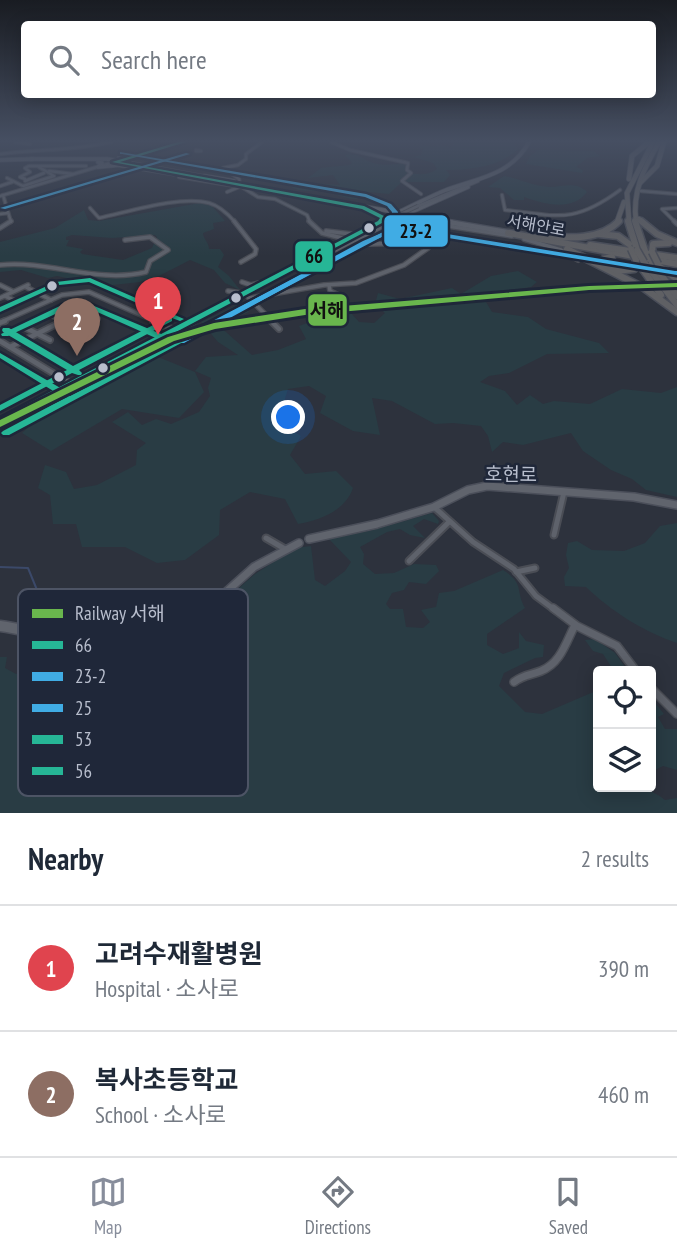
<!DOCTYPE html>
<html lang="en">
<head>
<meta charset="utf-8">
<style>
  body { margin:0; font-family:"PT Sans Narrow","Noto Sans KR",sans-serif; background:#f6f6f7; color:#1f2937 }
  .controls { position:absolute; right:21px; bottom:21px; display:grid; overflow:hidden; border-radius:7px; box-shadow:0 4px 18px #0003 }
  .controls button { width:63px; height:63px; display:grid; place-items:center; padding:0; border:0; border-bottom:2px solid #e0e1e3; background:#fff; color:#1f2937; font:35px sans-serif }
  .you { position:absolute; left:289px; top:418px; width:24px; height:24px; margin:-18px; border:5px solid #fff; border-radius:50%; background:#1a73e8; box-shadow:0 0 0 10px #1a73e833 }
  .badge { display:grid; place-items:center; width:46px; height:46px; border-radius:50%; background:#878d9b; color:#fff; font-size:23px; font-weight:700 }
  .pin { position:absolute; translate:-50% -58px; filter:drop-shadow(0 2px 4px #0008) }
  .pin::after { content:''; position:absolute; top:37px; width:24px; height:21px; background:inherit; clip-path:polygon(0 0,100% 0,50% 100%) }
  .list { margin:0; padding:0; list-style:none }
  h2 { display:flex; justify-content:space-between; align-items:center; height:91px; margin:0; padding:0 28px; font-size:30px }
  h2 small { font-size:23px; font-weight:400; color:#747a83 }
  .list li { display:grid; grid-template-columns:46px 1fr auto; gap:21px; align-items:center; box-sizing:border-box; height:126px; padding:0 28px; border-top:2px solid #e0e1e3 }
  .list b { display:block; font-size:26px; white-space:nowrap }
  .list p { margin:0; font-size:23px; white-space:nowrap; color:#747a83 }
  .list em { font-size:23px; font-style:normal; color:#747a83 }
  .icon { flex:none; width:38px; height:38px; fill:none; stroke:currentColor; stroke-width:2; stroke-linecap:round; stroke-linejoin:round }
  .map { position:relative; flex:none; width:677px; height:813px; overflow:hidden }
  .search { position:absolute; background:#fff; box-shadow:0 4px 18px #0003; left:21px; right:21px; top:21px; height:77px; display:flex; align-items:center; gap:18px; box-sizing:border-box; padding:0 24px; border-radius:7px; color:#747a83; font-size:26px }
  .sheet { height:343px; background:#fff }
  nav { display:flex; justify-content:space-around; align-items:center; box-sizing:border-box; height:98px; border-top:2px solid #e0e1e3; background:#fff; font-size:19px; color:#747a83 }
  nav a { display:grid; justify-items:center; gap:4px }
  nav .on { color:#878d9b }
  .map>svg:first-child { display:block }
  .green { fill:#293c44; fill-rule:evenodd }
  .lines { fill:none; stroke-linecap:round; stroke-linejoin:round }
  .stream-far1 { stroke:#3b4969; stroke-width:2 }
  .stream { stroke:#3b4969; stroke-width:2.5 }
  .minor-far4-casing { stroke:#4a4d55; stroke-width:4.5 }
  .minor-far3-casing { stroke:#4a4d55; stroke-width:6 }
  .minor-far2-casing { stroke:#4a4d55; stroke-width:8 }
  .minor-far1-casing { stroke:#4a4d55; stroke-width:9 }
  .minor-casing { stroke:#4a4d55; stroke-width:10 }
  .major-far3-casing { stroke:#4b4f5a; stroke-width:5 }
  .major-far2-casing { stroke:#4b4f5a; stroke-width:7 }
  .major-far1-casing { stroke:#4b4f5a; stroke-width:10 }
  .major-casing { stroke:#4b4f5a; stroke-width:13 }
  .highway-far1-casing { stroke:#4a4e59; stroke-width:6 }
  .highway-casing { stroke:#4a4e59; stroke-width:9 }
  .minor-far4 { stroke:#5e626b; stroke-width:2.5 }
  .minor-far3 { stroke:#5e626b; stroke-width:3.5 }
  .minor-far2 { stroke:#5e626b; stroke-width:4.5 }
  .minor-far1 { stroke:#5e626b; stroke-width:5 }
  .minor { stroke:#5e626b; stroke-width:7 }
  .major-far3 { stroke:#60646d; stroke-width:3.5 }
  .major-far2 { stroke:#60646d; stroke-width:4.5 }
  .major-far1 { stroke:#60646d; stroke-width:7 }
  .major { stroke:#60646d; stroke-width:10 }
  .highway-far1 { stroke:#5f6064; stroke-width:4.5 }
  .highway { stroke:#5f6064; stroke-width:6 }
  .minor-bridge-far1-casing { stroke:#4a4d55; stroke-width:4.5; stroke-linecap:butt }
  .minor-bridge-casing { stroke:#4a4d55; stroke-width:6; stroke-linecap:butt }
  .major-bridge-casing { stroke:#4b4f5a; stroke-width:5; stroke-linecap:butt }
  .highway-bridge-casing { stroke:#4a4e59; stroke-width:9; stroke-linecap:butt }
  .minor-bridge-far1 { stroke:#5e626b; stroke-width:2.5 }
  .minor-bridge { stroke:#5e626b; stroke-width:3.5 }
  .major-bridge { stroke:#60646d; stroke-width:3.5 }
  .highway-bridge { stroke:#5f6064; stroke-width:6 }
  .bus-1-casing { stroke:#1f2739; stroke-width:5 }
  .bus-2-casing { stroke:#1f2739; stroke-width:5 }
  .bus-3-casing { stroke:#1f2739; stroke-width:5 }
  .bus-4-casing { stroke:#1f2739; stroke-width:5 }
  .bus-5-casing { stroke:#1f2739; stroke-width:5 }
  .bus-1 { fill:#26b696; fill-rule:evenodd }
  .bus-2 { fill:#40ace4; fill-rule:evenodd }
  .bus-3 { fill:#40ace4; fill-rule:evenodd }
  .bus-4 { fill:#26b696; fill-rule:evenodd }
  .bus-5 { fill:#26b696; fill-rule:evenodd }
  .rail-1-casing { stroke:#1f2739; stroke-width:6 }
  .rail-1 { fill:#69b64d; fill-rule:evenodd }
  .bus-dot { fill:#b8becd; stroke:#1f2739; stroke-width:2.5 }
  .labels { text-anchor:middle; stroke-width:5; stroke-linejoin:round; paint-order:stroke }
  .far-street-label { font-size:16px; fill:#b8becd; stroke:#1f2739 }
  .street-label { font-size:19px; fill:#b8becd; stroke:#1f2739 }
  .key { fill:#1f2739; stroke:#4d5465; stroke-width:2 }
  .key-label { font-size:19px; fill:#b8becd }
  .line-badge { stroke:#1f2739; stroke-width:2.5 }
  .pale-badge-label { font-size:19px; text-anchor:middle; font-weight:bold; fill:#111 }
</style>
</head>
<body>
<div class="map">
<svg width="677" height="813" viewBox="0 0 677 813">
  <rect width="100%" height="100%" fill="#2d323d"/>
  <!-- green -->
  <g class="green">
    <path d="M 454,142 L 511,142 L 518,149 C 500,167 470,170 446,170 L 450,175 L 444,182 L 402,182 L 389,194 L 369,192 L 353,195 L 358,199 C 345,200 336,193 325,191 C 312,189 301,194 290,186 L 301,182 L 340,185 L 333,175 L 308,178 L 321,168 L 349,165 L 352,163 L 345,155 C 361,153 361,159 373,163 C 382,166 393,164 403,164 L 406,166 L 406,172 C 417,175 428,176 437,169 L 433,163 L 414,157 L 421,155 L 423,149 L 417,145 L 437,147 L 436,144 L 451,148 Z"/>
    <path d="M 538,150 L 593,151 L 600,156 L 587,158 L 576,167 L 583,170 L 582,173 L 526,164 L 530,156 Z"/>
    <path d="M 504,176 C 520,179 533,186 549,187 C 563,187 576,181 587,192 C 572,212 544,204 524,197 L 524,200 L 514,200 L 500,188 L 488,187 Z"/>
    <path d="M 200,203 L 212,206 L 225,221 L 213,223 L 214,229 L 203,233 C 203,239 209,242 209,249 L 220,249 L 224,255 L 218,267 L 229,276 L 240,290 L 225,283 L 214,270 L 190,260 L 159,276 L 140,282 L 104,286 L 57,276 L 48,278 L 21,270 L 0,272 L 0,242 L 55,228 L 84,210 L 88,220 L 99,221 ZM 72,235 L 112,238 L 155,235 L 157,237 L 152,248 L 123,260 L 82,254 L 80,252 L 83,249 L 66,246 L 69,240 L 66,240 L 66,237 Z"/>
    <path d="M 518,271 L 537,282 L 531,287 L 487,294 L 486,302 L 492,312 L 528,317 L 546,329 L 599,343 L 609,353 L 547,354 L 509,373 L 489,376 L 480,382 L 505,391 L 517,405 L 530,395 L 543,404 L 554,401 L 590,404 L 622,389 L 661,393 L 677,387 L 677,497 L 646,490 L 632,479 L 611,470 L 583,451 L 571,433 L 523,445 L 503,442 L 492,452 L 488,436 L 481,426 L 453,423 L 435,424 L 392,401 L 372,398 L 380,435 L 353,431 L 320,413 L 326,396 L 309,386 L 288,389 L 278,422 L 301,436 L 290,455 L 305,474 L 336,471 L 353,488 C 345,511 320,520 298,524 L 285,499 L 250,492 L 220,510 L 219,535 L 185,560 L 157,563 L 125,547 L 82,547 L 76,524 L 53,524 L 50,495 L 38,488 L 45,465 L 66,472 L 74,489 L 97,485 L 136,465 L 137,450 L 146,443 L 112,422 L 128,412 L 142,425 L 156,419 L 171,424 L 199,412 L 210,396 L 208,388 L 211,378 L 195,371 L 206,357 L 238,355 L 218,342 L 201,322 L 241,303 L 249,312 L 218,325 L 252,355 L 278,350 L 306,339 L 299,326 L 328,315 L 341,318 L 348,314 L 337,306 L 343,304 L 359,322 L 374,323 L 385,313 L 375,304 L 378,293 L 400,299 L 452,288 L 461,294 L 491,276 Z"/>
    <path d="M 146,352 L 195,372 L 204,392 L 179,418 L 122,409 L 51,451 L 22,433 L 63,396 Z"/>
    <path d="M 432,513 L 439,521 L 438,524 L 424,519 L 413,526 L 425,538 L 410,535 L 400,529 L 387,532 L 360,547 L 364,554 L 363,564 L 375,574 L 394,573 L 414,564 L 436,565 L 439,571 L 426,584 L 409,582 L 404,590 L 392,593 L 386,604 L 390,609 L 403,609 L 406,627 L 423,628 L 430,622 L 421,610 L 436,607 L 439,593 L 454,591 L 503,570 C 525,584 515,590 525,608 L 487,634 L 487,645 L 503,654 L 519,648 L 519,632 L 526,641 L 544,645 L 543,657 L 535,658 L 504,673 L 499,686 L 525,712 L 542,714 L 598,690 L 598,787 C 623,787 646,784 665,800 L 677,798 L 677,813 L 0,813 L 0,657 L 7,657 L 5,668 L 16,674 L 28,667 L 50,677 L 47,708 L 41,726 L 42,747 L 35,755 L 39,761 L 62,761 L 80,749 L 78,736 C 92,727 102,719 110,704 C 118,691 112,690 126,676 L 125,657 L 132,651 L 157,654 L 174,649 L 192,636 L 224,601 L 255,574 L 295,548 L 311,546 L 315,580 L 325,586 L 345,571 L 351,562 L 329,539 L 373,530 Z"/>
    <path d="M 677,523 L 677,643 C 644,632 611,611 586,587 L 565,586 L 564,577 L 569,568 L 566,555 L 568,543 L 577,541 L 592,550 L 624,551 L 645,543 L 660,526 Z"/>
    <path d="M 595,639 L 615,653 L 628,671 L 614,671 L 603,654 L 593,651 L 585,640 Z"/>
    <path d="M 651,698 L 664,714 L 658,717 L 665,729 L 677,729 L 677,770 L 663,766 L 651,772 Z"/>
  </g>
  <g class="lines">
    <!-- stream-far1 -->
    <path class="stream-far1" d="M 0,567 L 28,568 L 37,590 L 30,598 L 33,607 L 31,610"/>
    <!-- stream -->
    <g class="stream">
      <path d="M 24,622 L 32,608"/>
      <path d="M 22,638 L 37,653 L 35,664"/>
    </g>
    <defs>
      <g id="minor-far4">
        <path d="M 15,142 L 30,144"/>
        <path d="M 331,142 L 350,150 L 408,163 L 407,170 L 411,173 L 402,181 L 421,194"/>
        <path d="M 196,150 L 201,151 L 196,151 Z"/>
        <path d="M 0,154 C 39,149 72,151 111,142"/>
        <path d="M 132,157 L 185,142"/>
        <path d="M 49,171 L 73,174"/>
        <path d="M 179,177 L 242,187 L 258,197 L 275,199 L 307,215 L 310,222"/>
        <path d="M 7,178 L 23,186 L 54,176 L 39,167"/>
        <path d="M 25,179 L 20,177 L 30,172 L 25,168 L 29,166 L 86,166"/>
        <path d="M 25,181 L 44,173"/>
        <path d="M 0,186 L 12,182"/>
        <path d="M 240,187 L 239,179 L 223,168 L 238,165 L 246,159 L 246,154 L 262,142"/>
        <path d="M 641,191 L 677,194"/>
        <path d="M 227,192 L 239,187"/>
        <path d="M 3,195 L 11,222"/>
        <path d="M 502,195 L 505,210 C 558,216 574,224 620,190"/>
        <path d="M 0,196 L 117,161"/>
        <path d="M 418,206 L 478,181"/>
        <path d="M 90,208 L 99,218 C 128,212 181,195 209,203 C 220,206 228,214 235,222"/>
        <path d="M 364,208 L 382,215 L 381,221"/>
        <path d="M 0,214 L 8,213"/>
        <path d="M 382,221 L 400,215"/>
        <path d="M 392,222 L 401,215"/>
        <path d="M 396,222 L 440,221"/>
        <path d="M 675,222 L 662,209 L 677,208"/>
      </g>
      <g id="minor-far3">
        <path d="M 234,221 L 256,249 L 255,254 L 241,262"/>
        <path d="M 309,221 L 322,233 L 346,239"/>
        <path d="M 426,221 L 440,221"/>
        <path d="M 674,221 L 677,224"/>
        <path d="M 396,222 L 406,221"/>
        <path d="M 0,228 L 11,221"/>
        <path d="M 326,231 L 351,234"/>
        <path d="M 524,239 L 561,250 L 578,260"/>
        <path d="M 370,243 C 392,227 409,222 436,226 L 439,230 L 448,226 L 512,236"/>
        <path d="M 319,258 L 394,221"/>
        <path d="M 0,265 C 50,260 97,284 146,272 L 150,261 L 168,250 L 150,237 L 125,240"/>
        <path d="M 242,282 L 251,285 L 259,283"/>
        <path d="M 0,285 L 12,291"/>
        <path d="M 329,285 L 330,291 L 343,297"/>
        <path d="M 26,287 L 51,300"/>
        <path d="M 228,291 L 241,293"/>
        <path d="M 5,296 L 17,302"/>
        <path d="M 248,297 L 273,322"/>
        <path d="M 0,298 L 28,285"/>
        <path d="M 250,298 L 324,285 L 356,283 L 404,265 L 428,248 L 416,243 L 369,244"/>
        <path d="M 72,305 L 98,319"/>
        <path d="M 51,315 L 64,322"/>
        <path d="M 1,322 L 62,295 L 89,292 L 157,322"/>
        <path d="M 59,322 L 82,311"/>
        <path d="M 191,322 L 384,222"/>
      </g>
      <g id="minor-far2">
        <path d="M 61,321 L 74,328"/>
        <path d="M 153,321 L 174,330"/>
        <path d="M 271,321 L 279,329"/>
        <path d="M 0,323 L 5,321"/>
        <path d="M 26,328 L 50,340"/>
        <path d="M 0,341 L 71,384"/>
        <path d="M 10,347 L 63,321"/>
        <path d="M 0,422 L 194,321"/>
      </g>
      <g id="minor-far1">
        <path d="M 434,507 L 473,542 L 514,569 L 536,596 L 555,610"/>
        <path d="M 554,535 L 564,492"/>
        <path d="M 266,538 L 285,549"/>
        <path d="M 409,561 L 449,522"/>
        <path d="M 516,572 L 535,568"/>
      </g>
      <g id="minor">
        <path d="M 553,608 L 577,626 L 617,646 L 636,671"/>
        <path d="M 514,682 C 523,675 531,675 541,671 C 561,663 566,642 575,625"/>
        <path d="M 651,688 L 677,714"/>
        <path d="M 76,731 L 76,723 L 56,712 L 54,699 C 80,662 89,689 122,674 L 123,662 L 117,643"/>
      </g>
      <g id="major-far3">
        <path d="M 119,158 L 133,156 L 128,160 L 131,162"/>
        <path d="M 31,159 L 107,159 L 206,177"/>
        <path d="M 0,160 L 33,159"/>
        <path d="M 98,162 L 102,163 L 98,167 L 118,165"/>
        <path d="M 119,165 L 174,174"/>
        <path d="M 204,176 L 234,181"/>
        <path d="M 247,186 L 452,222"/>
        <path d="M 407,214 L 468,187"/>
        <path d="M 401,215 L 401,211 C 416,204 431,196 446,190 C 479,178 511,175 529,142"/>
      </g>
      <path id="major-far2" d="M 442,221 L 513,233"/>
      <g id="major-far1">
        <path d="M 309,539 L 377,524 L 434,507 L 468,490 L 487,486 L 634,497 L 677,505"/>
        <path d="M 206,610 L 254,567 L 299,543"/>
      </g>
      <path id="major" d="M 0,626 C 51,634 137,658 184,631 C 193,626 200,617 207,608"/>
      <g id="highway-far1">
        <path d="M 629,179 L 632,156 L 649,142"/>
        <path d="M 640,183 L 657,166 L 664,142"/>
        <path d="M 639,219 L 643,222"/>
        <path d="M 617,222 L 624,202"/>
        <path d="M 629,222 L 627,193 L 653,142"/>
        <path d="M 636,222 C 632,191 644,168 659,142"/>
      </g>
      <g id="highway">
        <path d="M 628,221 L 637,250"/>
        <path d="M 635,221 L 645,251"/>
        <path d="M 641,221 L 657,234 L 677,243"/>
        <path d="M 508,233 L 677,264"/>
        <path d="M 599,234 L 618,236 L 629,244"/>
        <path d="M 542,236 C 567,238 600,241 619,221"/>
        <path d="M 590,245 L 677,258"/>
        <path d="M 567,249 L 644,288 L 677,312"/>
        <path d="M 652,252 L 653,244 L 669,243"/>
        <path d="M 612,257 L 604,259 L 602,263 L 617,271 L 634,269 L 636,260"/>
        <path d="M 636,260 L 661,295"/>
        <path d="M 644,262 L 677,305"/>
        <path d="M 652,263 L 677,296"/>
        <path d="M 660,267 L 677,279"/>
      </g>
    </defs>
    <!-- minor-far4 casing -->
    <use href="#minor-far4" class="minor-far4-casing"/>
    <!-- minor-far3 casing -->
    <use href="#minor-far3" class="minor-far3-casing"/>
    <!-- minor-far2 casing -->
    <use href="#minor-far2" class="minor-far2-casing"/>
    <!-- minor-far1 casing -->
    <use href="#minor-far1" class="minor-far1-casing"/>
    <!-- minor casing -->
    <use href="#minor" class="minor-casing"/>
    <!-- major-far3 casing -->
    <use href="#major-far3" class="major-far3-casing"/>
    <!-- major-far2 casing -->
    <use href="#major-far2" class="major-far2-casing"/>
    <!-- major-far1 casing -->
    <use href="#major-far1" class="major-far1-casing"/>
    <!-- major casing -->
    <use href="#major" class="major-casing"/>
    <!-- highway-far1 casing -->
    <use href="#highway-far1" class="highway-far1-casing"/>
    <!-- highway casing -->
    <use href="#highway" class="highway-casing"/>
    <!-- minor-far4 -->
    <use href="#minor-far4" class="minor-far4"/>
    <!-- minor-far3 -->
    <use href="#minor-far3" class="minor-far3"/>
    <!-- minor-far2 -->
    <use href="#minor-far2" class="minor-far2"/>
    <!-- minor-far1 -->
    <use href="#minor-far1" class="minor-far1"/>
    <!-- minor -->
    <use href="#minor" class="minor"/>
    <!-- major-far3 -->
    <use href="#major-far3" class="major-far3"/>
    <!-- major-far2 -->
    <use href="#major-far2" class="major-far2"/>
    <!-- major-far1 -->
    <use href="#major-far1" class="major-far1"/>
    <!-- major -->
    <use href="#major" class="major"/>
    <!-- highway-far1 -->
    <use href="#highway-far1" class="highway-far1"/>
    <!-- highway -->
    <use href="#highway" class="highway"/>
    <defs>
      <path id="minor-bridge-far1" d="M 384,222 L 418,206"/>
      <path id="minor-bridge" d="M 384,222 L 387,221"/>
      <g id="major-bridge">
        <path d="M 112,160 L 122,162"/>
        <path d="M 230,183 L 247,186"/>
      </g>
      <g id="highway-bridge">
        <path d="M 631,249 L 636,260"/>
        <path d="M 637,250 L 644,262"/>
        <path d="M 652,252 L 658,264"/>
      </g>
    </defs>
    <!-- minor-bridge-far1 casing -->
    <use href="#minor-bridge-far1" class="minor-bridge-far1-casing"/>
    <!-- minor-bridge casing -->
    <use href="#minor-bridge" class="minor-bridge-casing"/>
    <!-- major-bridge casing -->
    <use href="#major-bridge" class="major-bridge-casing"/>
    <!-- highway-bridge casing -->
    <use href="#highway-bridge" class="highway-bridge-casing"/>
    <!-- minor-bridge-far1 -->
    <use href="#minor-bridge-far1" class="minor-bridge-far1"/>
    <!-- minor-bridge -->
    <use href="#minor-bridge" class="minor-bridge"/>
    <!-- major-bridge -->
    <use href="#major-bridge" class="major-bridge"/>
    <!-- highway-bridge -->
    <use href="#highway-bridge" class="highway-bridge"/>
    <defs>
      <path id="bus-1" d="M 178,142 L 186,142 L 120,162 L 364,206 L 386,217 L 382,223 L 0,425 L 0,418 L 378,221 L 380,218 L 362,209 L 112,162 Z"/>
      <g id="bus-2">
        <path d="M 186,153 L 190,154 L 5,209 L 0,208 Z"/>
        <path d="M 398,226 L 675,271 L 677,271 L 677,275 L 399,230 L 367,243 L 184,343 L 178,343 L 177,341 L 363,241 Z"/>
      </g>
      <path id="bus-3" d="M 120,152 L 366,194 L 391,204 L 398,212 L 397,220 L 389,233 L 181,343 L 177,341 L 178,339 L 385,231 L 391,220 L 392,212 L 387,206 L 365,197 L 122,154 L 120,154 Z"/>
      <path id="bus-4" d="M 87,303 L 173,339 L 173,342 L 181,339 L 185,341 L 9,435 L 3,435 L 1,433 L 3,431 L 67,397 L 63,397 L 0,358 L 0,353 L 69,393 L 70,396 L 171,343 L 167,343 L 86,307 L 66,309 L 8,336 L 2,336 L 1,334 L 62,305 Z"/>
      <path id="bus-5" d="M 90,278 L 184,319 L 180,321 L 172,318 L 172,321 L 79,370 L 82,373 L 81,375 L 78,375 L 72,373 L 0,411 L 0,405 L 67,370 L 3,332 L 2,330 L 3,328 L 9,328 L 73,366 L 169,317 L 89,282 L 59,285 L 0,312 L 0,307 L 56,282 Z"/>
    </defs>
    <!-- bus-1 casing -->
    <use href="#bus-1" class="bus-1-casing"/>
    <!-- bus-2 casing -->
    <use href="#bus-2" class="bus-2-casing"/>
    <!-- bus-3 casing -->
    <use href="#bus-3" class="bus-3-casing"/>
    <!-- bus-4 casing -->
    <use href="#bus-4" class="bus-4-casing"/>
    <!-- bus-5 casing -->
    <use href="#bus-5" class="bus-5-casing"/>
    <!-- bus-1 -->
    <use href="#bus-1" class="bus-1"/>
    <!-- bus-2 -->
    <use href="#bus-2" class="bus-2"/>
    <!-- bus-3 -->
    <use href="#bus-3" class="bus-3"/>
    <!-- bus-4 -->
    <use href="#bus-4" class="bus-4"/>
    <!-- bus-5 -->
    <use href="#bus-5" class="bus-5"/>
    <defs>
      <path id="rail-1" d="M 677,283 L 677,287 L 589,290 L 305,315 L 215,329 L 174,341 L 0,427 L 0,420 L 168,337 L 214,323 L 305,309 L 589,286 Z"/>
    </defs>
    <!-- rail-1 casing -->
    <use href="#rail-1" class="rail-1-casing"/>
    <!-- rail-1 -->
    <use href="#rail-1" class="rail-1"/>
  </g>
  <!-- sky -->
  <linearGradient id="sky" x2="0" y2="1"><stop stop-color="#191c22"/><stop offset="0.55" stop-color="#464f62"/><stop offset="1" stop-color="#464f62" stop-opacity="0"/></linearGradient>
  <rect width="677" height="256" fill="url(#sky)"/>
  <!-- markers -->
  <g class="bus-dot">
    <circle cx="369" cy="228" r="6"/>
    <circle cx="52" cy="286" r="6"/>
    <circle cx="236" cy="298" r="6"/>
    <circle cx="103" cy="368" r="6"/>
    <circle cx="59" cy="377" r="6"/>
  </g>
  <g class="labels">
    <!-- far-street labels -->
    <g class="far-street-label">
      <text transform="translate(536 225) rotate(10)" y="6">서해안로</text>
    </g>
    <!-- street labels -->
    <g class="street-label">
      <text transform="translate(511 474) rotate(1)" y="7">호현로</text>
    </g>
  </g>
  <!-- legend -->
  <rect x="18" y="589" width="230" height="207" rx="10" class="key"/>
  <rect x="32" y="609" width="31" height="9" fill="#69b64d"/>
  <rect x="32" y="641" width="31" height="8" fill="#26b696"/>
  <rect x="32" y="672" width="31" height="9" fill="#40ace4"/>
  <rect x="32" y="704" width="31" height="8" fill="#40ace4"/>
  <rect x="32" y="735" width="31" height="9" fill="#26b696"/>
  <rect x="32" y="767" width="31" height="8" fill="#26b696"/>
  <g class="key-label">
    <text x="75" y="620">Railway 서해</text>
    <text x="75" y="652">66</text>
    <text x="75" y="683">23-2</text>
    <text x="75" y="715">25</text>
    <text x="75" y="746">53</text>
    <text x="75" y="778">56</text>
  </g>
  <g class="line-badge">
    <rect x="383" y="214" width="66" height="34" rx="7" fill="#40ace4"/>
    <rect x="294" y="240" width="40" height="33" rx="7" fill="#26b696"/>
    <rect x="307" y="293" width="41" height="34" rx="7" fill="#69b64d"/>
  </g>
  <g class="pale-badge-label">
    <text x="416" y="238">23-2</text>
    <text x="314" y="263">66</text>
    <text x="327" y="317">서해</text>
  </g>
</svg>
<div class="controls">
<button><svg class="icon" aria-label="locate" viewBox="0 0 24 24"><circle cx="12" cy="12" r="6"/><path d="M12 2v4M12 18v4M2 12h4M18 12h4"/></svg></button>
<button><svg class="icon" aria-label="layers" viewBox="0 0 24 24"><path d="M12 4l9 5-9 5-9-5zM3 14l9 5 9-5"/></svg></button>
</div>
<div class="you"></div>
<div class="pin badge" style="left:158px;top:335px;background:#e0444e">1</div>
<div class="pin badge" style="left:77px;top:356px;background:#8d6e63">2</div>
<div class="search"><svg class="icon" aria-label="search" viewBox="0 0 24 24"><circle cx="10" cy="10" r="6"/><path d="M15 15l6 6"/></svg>Search here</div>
</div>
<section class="sheet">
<h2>Nearby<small>2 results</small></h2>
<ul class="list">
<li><span class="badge" style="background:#e0444e">1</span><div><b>고려수재활병원</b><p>Hospital · 소사로</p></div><em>390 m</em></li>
<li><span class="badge" style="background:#8d6e63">2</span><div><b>복사초등학교</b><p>School · 소사로</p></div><em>460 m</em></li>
</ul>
</section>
<nav>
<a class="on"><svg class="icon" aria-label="map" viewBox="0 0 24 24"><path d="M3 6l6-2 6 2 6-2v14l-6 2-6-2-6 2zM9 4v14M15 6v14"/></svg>Map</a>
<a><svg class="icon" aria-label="directions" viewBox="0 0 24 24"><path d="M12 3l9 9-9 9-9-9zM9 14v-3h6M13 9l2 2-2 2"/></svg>Directions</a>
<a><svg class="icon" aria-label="saved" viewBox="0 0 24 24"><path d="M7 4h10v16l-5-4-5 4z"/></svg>Saved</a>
</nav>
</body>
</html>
